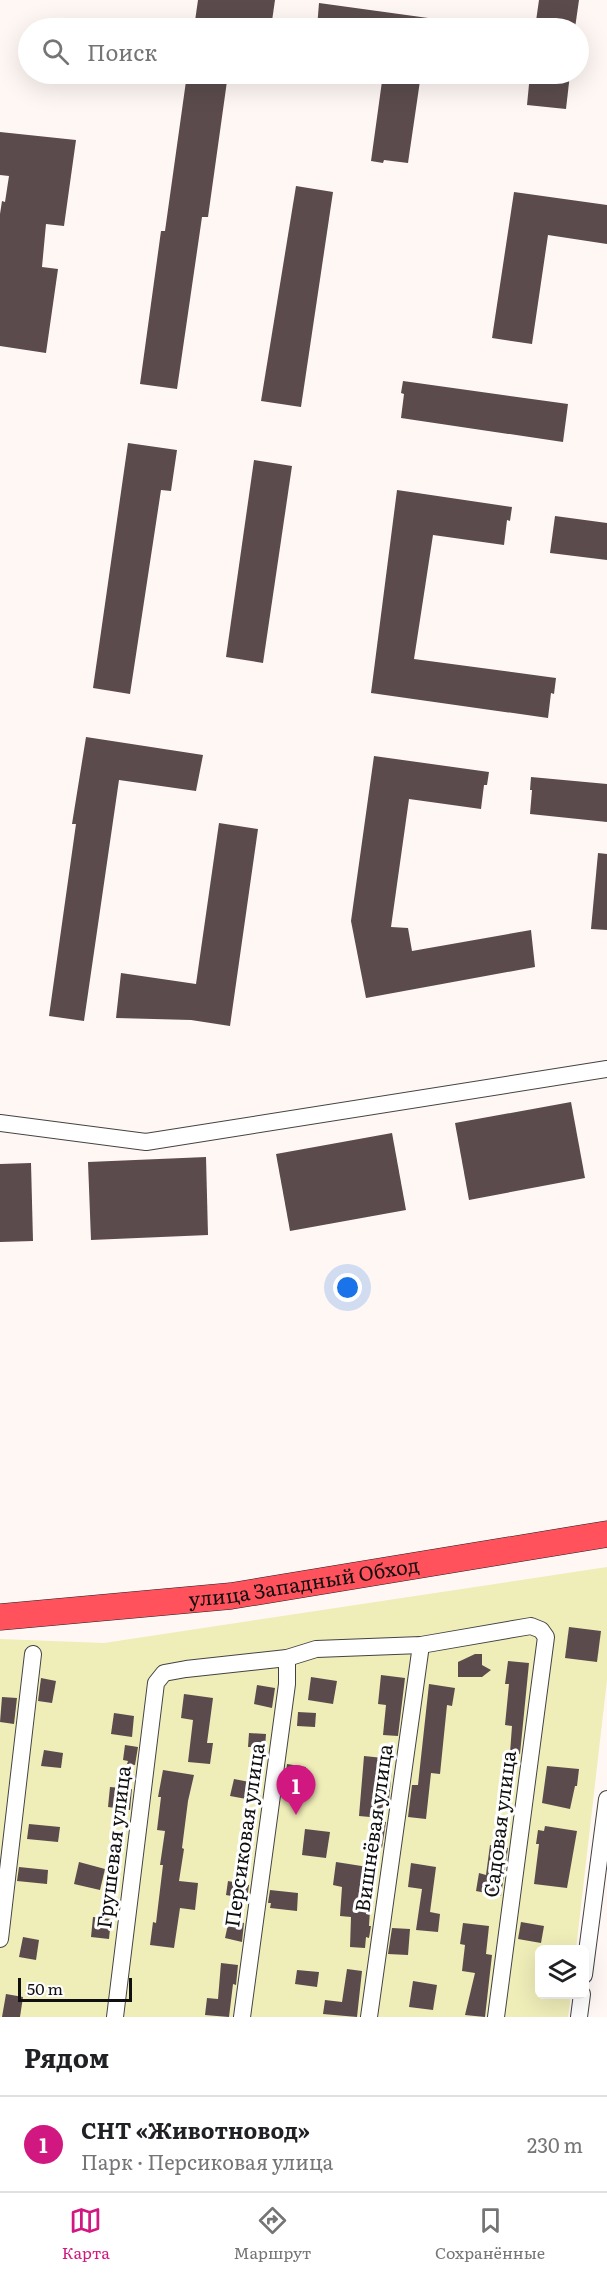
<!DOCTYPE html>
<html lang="ru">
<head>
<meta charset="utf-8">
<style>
  body { margin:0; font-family:Literata,serif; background:#f6f6f6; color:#202124 }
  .controls { position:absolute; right:18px; bottom:18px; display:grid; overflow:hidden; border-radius:9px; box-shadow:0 6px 24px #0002 }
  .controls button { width:54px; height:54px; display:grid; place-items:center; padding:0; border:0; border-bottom:2px solid #e0e0e0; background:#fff; color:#202124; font:30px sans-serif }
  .scale { position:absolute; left:18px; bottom:15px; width:114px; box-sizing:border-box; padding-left:6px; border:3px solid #101010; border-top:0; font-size:16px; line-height:21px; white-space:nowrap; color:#101010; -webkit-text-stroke:4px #fff; paint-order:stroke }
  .you { position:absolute; left:348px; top:1288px; width:21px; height:21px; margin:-15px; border:4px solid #fff; border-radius:50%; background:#1a73e8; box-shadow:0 0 0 9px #1a73e833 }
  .badge { display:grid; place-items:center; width:39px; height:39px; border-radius:50%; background:#d11881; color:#fff; font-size:20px; font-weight:700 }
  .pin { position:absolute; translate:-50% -50px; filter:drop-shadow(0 2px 3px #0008) }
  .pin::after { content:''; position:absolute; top:32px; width:21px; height:18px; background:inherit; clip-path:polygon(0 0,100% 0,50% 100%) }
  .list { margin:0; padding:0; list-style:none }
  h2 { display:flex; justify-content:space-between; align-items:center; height:78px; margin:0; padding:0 24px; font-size:26px }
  h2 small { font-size:20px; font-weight:400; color:#757577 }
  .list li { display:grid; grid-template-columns:39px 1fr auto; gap:18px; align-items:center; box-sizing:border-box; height:96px; padding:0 24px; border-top:2px solid #e0e0e0 }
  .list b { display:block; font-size:22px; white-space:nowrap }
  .list p { margin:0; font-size:20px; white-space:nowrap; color:#757577 }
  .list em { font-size:20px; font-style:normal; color:#757577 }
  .icon { flex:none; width:33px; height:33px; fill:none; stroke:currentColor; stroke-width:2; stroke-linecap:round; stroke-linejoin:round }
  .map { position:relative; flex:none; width:607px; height:2017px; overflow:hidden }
  .search { position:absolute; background:#fff; box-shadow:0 6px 24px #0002; left:18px; right:18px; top:18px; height:66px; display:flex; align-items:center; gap:15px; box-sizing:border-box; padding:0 21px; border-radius:33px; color:#757577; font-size:22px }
  .sheet { height:174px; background:#fff }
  nav { display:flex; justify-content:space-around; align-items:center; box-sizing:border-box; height:84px; border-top:2px solid #e0e0e0; background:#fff; font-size:16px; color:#757577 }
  nav a { display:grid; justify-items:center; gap:3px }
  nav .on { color:#d11881 }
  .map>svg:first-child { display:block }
  .green { fill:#efedb8 }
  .building { fill:#5b4b4d }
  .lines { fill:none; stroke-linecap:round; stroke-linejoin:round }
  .minor-casing { stroke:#434343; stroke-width:18 }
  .highway-casing { stroke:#212121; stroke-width:27 }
  .minor { stroke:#fff; stroke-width:16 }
  .highway { stroke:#ff525d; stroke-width:26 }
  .labels { text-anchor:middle; stroke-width:6; stroke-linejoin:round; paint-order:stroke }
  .street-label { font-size:20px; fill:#101010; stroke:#fff }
</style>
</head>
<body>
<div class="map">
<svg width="607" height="2017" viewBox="0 0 607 2017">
  <rect width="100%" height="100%" fill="#fff7f4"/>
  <!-- green -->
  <path class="green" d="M 607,1567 L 607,1680 L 576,1949 L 540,1950 L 540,1994 L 571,1995 L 568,2017 L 0,2017 L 0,1639 L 104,1643 Z"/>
  <!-- building -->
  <g class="building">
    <path d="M 198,0 L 275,0 L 271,28 L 194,28 Z"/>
    <path d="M 539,0 L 579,0 L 575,28 L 535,28 Z"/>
    <path d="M 319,3 L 450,21 L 450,28 L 317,28 Z"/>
    <path d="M 187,74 L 228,74 L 208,217 L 202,217 L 177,389 L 140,384 L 161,231 L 165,231 Z"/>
    <path d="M 383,74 L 421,74 L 408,163 L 384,160 L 383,163 L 371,161 Z"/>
    <path d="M 530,74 L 570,74 L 566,109 L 527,105 Z"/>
    <path d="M 0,132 L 76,140 L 64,226 L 46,224 L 42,267 L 58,269 L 46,353 L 0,346 L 0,214 L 2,201 L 5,202 L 9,176 L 0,175 Z"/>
    <path d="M 296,186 L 333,192 L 301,407 L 261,401 Z"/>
    <path d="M 514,192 L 607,205 L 607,244 L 548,235 L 532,344 L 492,338 Z"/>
    <path d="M 403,381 L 568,404 L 563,442 L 401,418 L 404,394 L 401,393 Z"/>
    <path d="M 128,443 L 177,450 L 171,491 L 161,490 L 130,694 L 93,688 Z"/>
    <path d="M 254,460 L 292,466 L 263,663 L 226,657 Z"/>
    <path d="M 397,490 L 512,507 L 510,521 L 507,520 L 504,545 L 433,535 L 414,659 L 556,678 L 554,694 L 551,693 L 548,718 L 371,693 Z"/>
    <path d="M 555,516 L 607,523 L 607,560 L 550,553 Z"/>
    <path d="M 86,737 L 203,755 L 196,791 L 119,780 L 84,1021 L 49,1016 L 76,824 L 72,824 Z"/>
    <path d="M 374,756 L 489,772 L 487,785 L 484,785 L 481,809 L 409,799 L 391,927 L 408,928 L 412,951 L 531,930 L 535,967 L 366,998 L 351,921 Z"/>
    <path d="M 531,777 L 607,784 L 607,822 L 530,814 L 532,790 L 530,790 Z"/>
    <path d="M 219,823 L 258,829 L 230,1026 L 191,1020 L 116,1018 L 121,973 L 196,984 Z"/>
    <path d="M 598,853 L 607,854 L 607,930 L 591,929 Z"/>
    <path d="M 571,1102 L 585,1178 L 469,1200 L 455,1123 Z"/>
    <path d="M 392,1133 L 406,1210 L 290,1231 L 276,1154 Z"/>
    <path d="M 206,1157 L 208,1235 L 91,1240 L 88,1162 Z"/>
    <path d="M 31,1163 L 33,1241 L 0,1242 L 0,1164 Z"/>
    <path d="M 569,1627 L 601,1631 L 597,1662 L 565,1658 Z"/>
    <path d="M 475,1654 L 482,1654 L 482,1665 L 491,1670 L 482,1677 L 458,1677 L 458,1662 Z"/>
    <path d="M 508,1661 L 529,1663 L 520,1754 L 510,1753 L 512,1726 L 505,1725 L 509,1684 L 505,1684 Z"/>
    <path d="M 381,1675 L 405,1678 L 398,1736 L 383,1735 L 386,1705 L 378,1704 Z"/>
    <path d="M 311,1677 L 337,1681 L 333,1704 L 308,1700 Z"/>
    <path d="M 41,1678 L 56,1681 L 52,1703 L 38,1701 Z"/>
    <path d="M 429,1684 L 455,1688 L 452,1706 L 447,1705 L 440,1774 L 431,1773 L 426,1819 L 408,1817 L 412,1785 L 418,1785 Z"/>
    <path d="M 257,1685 L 275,1688 L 272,1708 L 254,1704 Z"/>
    <path d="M 184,1694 L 213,1698 L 207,1743 L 213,1743 L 210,1764 L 188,1762 L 193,1720 L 181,1718 Z"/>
    <path d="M 2,1697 L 17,1698 L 14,1724 L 0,1722 Z"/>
    <path d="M 298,1712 L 316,1713 L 315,1727 L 297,1726 Z"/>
    <path d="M 114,1713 L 134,1716 L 132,1737 L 111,1734 Z"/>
    <path d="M 249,1733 L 266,1734 L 265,1747 L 248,1747 Z"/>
    <path d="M 125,1745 L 138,1747 L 135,1765 L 127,1764 L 128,1761 L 123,1760 Z"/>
    <path d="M 44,1750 L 63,1753 L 61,1768 L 41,1766 Z"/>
    <path d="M 364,1756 L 393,1759 L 389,1800 L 383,1805 L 381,1818 L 359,1816 Z"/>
    <path d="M 287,1764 L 306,1767 L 302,1791 L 284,1788 Z"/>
    <path d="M 547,1766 L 579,1769 L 577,1786 L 575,1786 L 570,1809 L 542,1803 Z"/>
    <path d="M 163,1770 L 194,1775 L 188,1801 L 182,1848 L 184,1849 L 179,1881 L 198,1883 L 195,1910 L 180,1908 L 174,1948 L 150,1945 L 153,1922 L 156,1923 L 163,1865 L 160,1865 L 165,1831 L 157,1830 L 161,1797 L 158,1797 Z"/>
    <path d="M 234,1779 L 260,1784 L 257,1801 L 230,1796 Z"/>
    <path d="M 110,1787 L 132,1789 L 130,1810 L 108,1807 Z"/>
    <path d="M 373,1820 L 386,1822 L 382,1848 L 370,1846 Z"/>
    <path d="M 29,1824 L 60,1827 L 58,1842 L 27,1839 Z"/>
    <path d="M 545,1826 L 577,1831 L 567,1888 L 534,1884 L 539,1844 L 536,1844 L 538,1830 L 544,1831 Z"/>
    <path d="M 305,1829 L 330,1832 L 326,1858 L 302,1855 Z"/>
    <path d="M 490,1845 L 508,1848 L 501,1896 L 476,1891 L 479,1873 L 486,1875 Z"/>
    <path d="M 79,1862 L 105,1869 L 100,1890 L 74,1884 Z"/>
    <path d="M 336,1862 L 368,1867 L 364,1894 L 371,1894 L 369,1926 L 371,1926 L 369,1938 L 366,1937 L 365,1948 L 350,1947 L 351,1917 L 340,1916 L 342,1887 L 333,1885 Z"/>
    <path d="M 411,1863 L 436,1867 L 430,1912 L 440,1914 L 438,1932 L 416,1930 L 422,1889 L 408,1887 Z"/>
    <path d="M 19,1867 L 48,1870 L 47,1884 L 17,1881 Z"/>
    <path d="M 228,1881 L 249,1885 L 247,1899 L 226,1895 Z"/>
    <path d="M 270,1890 L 298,1893 L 297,1911 L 270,1908 L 271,1903 L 268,1903 Z"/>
    <path d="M 93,1917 L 111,1919 L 109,1939 L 91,1937 Z"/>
    <path d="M 229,1920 L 244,1923 L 242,1942 L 225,1938 Z"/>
    <path d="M 521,1922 L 544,1926 L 541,1943 L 518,1939 Z"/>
    <path d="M 463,1923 L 489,1926 L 486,1954 L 492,1955 L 485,2017 L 465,2015 L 475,1973 L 462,1971 L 465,1945 L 460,1944 Z"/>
    <path d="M 392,1928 L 410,1929 L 408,1955 L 388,1954 Z"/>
    <path d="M 23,1937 L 39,1940 L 36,1960 L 19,1957 Z"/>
    <path d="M 221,1963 L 238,1965 L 236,1985 L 233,1984 L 229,2017 L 205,2015 L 207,1998 L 218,1999 Z"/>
    <path d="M 347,1969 L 362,1971 L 357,2017 L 323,2014 L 325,2000 L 342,2002 Z"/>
    <path d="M 297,1970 L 319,1972 L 317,1987 L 295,1984 Z"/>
    <path d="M 413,1981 L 437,1985 L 433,2010 L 409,2007 Z"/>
    <path d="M 6,1994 L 23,1997 L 20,2017 L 2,2017 Z"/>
  </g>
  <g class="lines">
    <defs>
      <g id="minor">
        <path d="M 0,1123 L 146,1142 L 607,1069"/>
        <path d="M 0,1939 L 33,1654"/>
        <path d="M 584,1975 L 607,1799"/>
        <path d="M 115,2017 L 156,1683 L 164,1673 L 186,1669 L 287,1658 L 316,1649 L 421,1645 L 531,1626 L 541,1630 L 546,1637 L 496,2017"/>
        <path d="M 242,2017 L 287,1684 L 287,1658"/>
        <path d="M 369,2017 L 421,1645"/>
        <path d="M 579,2017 L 582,1994"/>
      </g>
      <g id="highway">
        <path id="s1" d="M 0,1617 L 231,1596 L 607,1534"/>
      </g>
    </defs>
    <!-- minor casing -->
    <use href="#minor" class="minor-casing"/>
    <!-- highway casing -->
    <use href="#highway" class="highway-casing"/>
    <!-- minor -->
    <use href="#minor" class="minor"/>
    <!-- highway -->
    <use href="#highway" class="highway"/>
  </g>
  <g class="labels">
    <!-- street labels -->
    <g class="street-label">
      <text dy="7" stroke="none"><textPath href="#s1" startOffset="306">улица Западный Обход</textPath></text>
      <text transform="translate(500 1824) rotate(-83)" y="7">Садовая улица</text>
      <text transform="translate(374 1828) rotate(-82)" y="7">Вишнёвая улица</text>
      <text transform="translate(245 1835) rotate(-82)" y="7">Персиковая улица</text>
      <text transform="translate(114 1847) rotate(-83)" y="7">Грушевая улица</text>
    </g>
  </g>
</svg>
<div class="controls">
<button><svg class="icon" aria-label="layers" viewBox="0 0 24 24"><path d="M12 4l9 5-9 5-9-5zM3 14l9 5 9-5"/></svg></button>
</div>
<div class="scale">50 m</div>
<div class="you"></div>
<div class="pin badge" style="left:296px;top:1815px">1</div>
<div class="search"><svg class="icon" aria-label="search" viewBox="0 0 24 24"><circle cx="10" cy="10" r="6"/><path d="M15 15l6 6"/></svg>Поиск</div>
</div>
<section class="sheet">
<h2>Рядом<small></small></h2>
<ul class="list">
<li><span class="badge">1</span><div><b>СНТ «Животновод»</b><p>Парк · Персиковая улица</p></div><em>230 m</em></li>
</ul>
</section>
<nav>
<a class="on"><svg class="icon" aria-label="map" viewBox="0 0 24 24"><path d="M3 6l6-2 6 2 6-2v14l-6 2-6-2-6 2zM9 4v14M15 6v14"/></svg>Карта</a>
<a><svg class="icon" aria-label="directions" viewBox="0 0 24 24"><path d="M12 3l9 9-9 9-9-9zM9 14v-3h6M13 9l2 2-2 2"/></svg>Маршрут</a>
<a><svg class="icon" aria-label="saved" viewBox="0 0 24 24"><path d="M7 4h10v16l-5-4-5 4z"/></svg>Сохранённые</a>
</nav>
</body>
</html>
